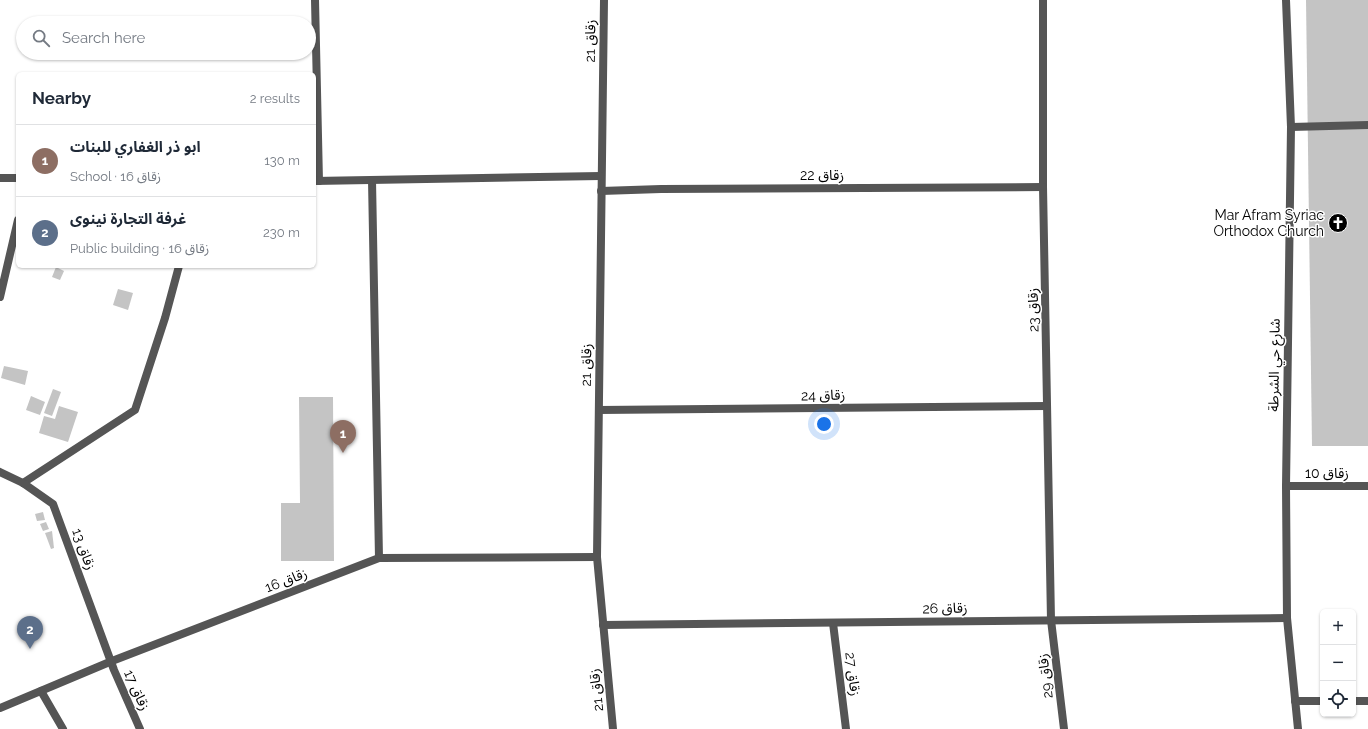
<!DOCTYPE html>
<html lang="en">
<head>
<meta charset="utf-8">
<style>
  body { margin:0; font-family:Raleway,"Noto Sans Arabic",sans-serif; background:#f2f2f3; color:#1f2937 }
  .controls { position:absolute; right:12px; bottom:12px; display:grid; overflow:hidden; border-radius:6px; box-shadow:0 1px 3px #0004 }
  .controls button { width:36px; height:36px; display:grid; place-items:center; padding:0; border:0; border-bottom:1px solid #e0e1e3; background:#fff; color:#1f2937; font:20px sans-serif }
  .you { position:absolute; left:824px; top:424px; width:14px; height:14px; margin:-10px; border:3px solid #fff; border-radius:50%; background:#1a73e8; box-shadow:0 0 0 6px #1a73e833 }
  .badge { display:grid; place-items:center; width:26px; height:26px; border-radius:50%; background:#000; color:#fff; font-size:13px; font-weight:700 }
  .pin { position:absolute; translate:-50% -33px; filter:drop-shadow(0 1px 2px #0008) }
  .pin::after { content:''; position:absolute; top:21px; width:14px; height:12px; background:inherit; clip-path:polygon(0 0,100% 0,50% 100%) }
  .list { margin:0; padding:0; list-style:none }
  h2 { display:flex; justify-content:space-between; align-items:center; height:52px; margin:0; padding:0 16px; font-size:17px }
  h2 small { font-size:13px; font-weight:400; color:#747a83 }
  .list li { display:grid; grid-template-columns:26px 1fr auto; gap:12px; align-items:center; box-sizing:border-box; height:72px; padding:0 16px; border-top:1px solid #e0e1e3 }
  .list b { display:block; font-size:15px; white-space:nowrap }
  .list p { margin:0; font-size:13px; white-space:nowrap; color:#747a83 }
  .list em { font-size:13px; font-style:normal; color:#747a83 }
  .icon { flex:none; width:22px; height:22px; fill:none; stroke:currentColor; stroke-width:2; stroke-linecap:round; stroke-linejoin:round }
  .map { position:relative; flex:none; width:1368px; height:729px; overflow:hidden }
  .search { position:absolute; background:#fff; box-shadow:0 1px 3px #0004; left:16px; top:16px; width:300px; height:44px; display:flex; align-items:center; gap:10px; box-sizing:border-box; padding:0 14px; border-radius:22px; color:#747a83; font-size:15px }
  .panel { position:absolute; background:#fff; box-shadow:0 1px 3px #0004; left:16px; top:72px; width:300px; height:196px; border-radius:6px }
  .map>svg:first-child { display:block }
  .building { fill:#c4c4c4 }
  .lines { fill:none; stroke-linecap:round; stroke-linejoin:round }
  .service { stroke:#555; stroke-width:8 }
  .minor { stroke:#555; stroke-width:8 }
  .tertiary { stroke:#555; stroke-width:8 }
  .labels { text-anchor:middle; stroke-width:3; stroke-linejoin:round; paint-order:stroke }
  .street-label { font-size:14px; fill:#000; stroke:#fff }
  .poi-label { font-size:14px; fill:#000; stroke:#fff; text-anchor:end }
</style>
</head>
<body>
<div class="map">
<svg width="1368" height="729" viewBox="0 0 1368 729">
  <rect width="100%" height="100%" fill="#fff"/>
  <!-- building -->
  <g class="building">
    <path d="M 1306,0 L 1368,0 L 1368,446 L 1312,446 Z"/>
    <path d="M 56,267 L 64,271 L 60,280 L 52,277 Z"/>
    <path d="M 118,289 L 133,293 L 128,310 L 113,305 Z"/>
    <path d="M 4,366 L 28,371 L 25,385 L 1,378 Z"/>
    <path d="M 53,389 L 61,392 L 52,416 L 44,413 Z"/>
    <path d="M 31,396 L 45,402 L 40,415 L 26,410 Z"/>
    <path d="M 299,397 L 333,397 L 334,561 L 281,561 L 281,503 L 300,503 Z"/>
    <path d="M 59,406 L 78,412 L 68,442 L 39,433 L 44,416 L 55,419 Z"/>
    <path d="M 43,512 L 45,520 L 37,521 L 35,514 Z"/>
    <path d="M 46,522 L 49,529 L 43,531 L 40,524 Z"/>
    <path d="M 52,531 L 54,548 L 51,549 L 45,533 Z"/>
  </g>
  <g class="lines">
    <!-- service -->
    <g class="service">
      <path d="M 1291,127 L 1368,125"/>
      <path d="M 23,483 L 135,410 L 165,318 L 179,266"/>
      <path d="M 41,691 L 63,729"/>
    </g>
    <!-- minor -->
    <g class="minor">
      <path d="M 315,0 L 319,181"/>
      <path d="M 604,0 L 597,557 L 613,729"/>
      <path d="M 1043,0 L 1043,187 L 1051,620 L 1064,729"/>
      <path d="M 0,178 L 18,178"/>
      <path d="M 372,180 L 379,558"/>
      <path d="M 314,181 L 601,176"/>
      <path d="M 601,191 L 661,189 L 1043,187"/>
      <path d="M 0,297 L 18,220"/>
      <path d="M 599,410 L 1047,406"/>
      <path d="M 0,472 L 23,483 L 53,504 L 114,670 L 140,729"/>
      <path d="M 1286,486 L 1368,486"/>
      <path d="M 833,623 L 846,729"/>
      <path d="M 603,625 L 1287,618"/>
      <path d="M 1295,701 L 1323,701"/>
      <path d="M 1353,701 L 1368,701"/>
      <path d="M 0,708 L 112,661 L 379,558 L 597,557"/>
    </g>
    <!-- tertiary -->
    <path class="tertiary" d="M 1286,0 L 1291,127 L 1286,486 L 1287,618 L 1298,729"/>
  </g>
  <!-- icons -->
  <defs>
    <symbol id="church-disc" viewBox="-11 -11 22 22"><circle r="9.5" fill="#000" stroke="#fff"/><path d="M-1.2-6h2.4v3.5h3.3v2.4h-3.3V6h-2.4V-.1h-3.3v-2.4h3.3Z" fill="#fff"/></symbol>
  </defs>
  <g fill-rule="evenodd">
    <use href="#church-disc" x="1327" y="212" width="22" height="22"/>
  </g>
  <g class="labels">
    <!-- street labels -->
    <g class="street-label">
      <text transform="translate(590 41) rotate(-89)" y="5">زقاق 21</text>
      <text x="822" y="180">زقاق 22</text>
      <text transform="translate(1033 310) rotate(-91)" y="5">زقاق 23</text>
      <text transform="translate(586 365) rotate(-89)" y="5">زقاق 21</text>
      <text transform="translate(1274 365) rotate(-89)" y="5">شارع حي الشرطة</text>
      <text transform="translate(823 395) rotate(-1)" y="5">زقاق 24</text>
      <text x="1327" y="478">زقاق 10</text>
      <text transform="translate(84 549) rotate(70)" y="5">زقاق 13</text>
      <text transform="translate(286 580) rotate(-21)" y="5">زقاق 16</text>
      <text transform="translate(945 608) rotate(-1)" y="5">زقاق 26</text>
      <text transform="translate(853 674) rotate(83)" y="5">زقاق 27</text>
      <text transform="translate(1045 676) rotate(-97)" y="5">زقاق 29</text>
      <text transform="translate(137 690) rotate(66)" y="5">زقاق 17</text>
      <text transform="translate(596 690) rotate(-96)" y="5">زقاق 21</text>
    </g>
    <!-- poi labels -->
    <g class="poi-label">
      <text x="1324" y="220">Mar Afram Syriac<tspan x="1324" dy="16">Orthodox Church</tspan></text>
    </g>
  </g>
</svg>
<div class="controls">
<button>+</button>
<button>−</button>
<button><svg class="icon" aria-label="locate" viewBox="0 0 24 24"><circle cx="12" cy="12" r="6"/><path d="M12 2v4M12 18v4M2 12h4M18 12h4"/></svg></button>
</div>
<div class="you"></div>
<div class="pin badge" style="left:343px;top:453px;background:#8d6e63">1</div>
<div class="pin badge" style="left:30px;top:649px;background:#5c6f8a">2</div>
<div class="search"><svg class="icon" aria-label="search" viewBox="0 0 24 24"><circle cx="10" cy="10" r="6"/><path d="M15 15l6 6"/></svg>Search here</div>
<section class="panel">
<h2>Nearby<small>2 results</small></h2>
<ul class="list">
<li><span class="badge" style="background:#8d6e63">1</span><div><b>ابو ذر الغفاري للبنات</b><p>School · زقاق 16</p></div><em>130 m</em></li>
<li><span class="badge" style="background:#5c6f8a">2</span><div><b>غرفة التجارة نينوى</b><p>Public building · زقاق 16</p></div><em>230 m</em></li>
</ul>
</section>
</div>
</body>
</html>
